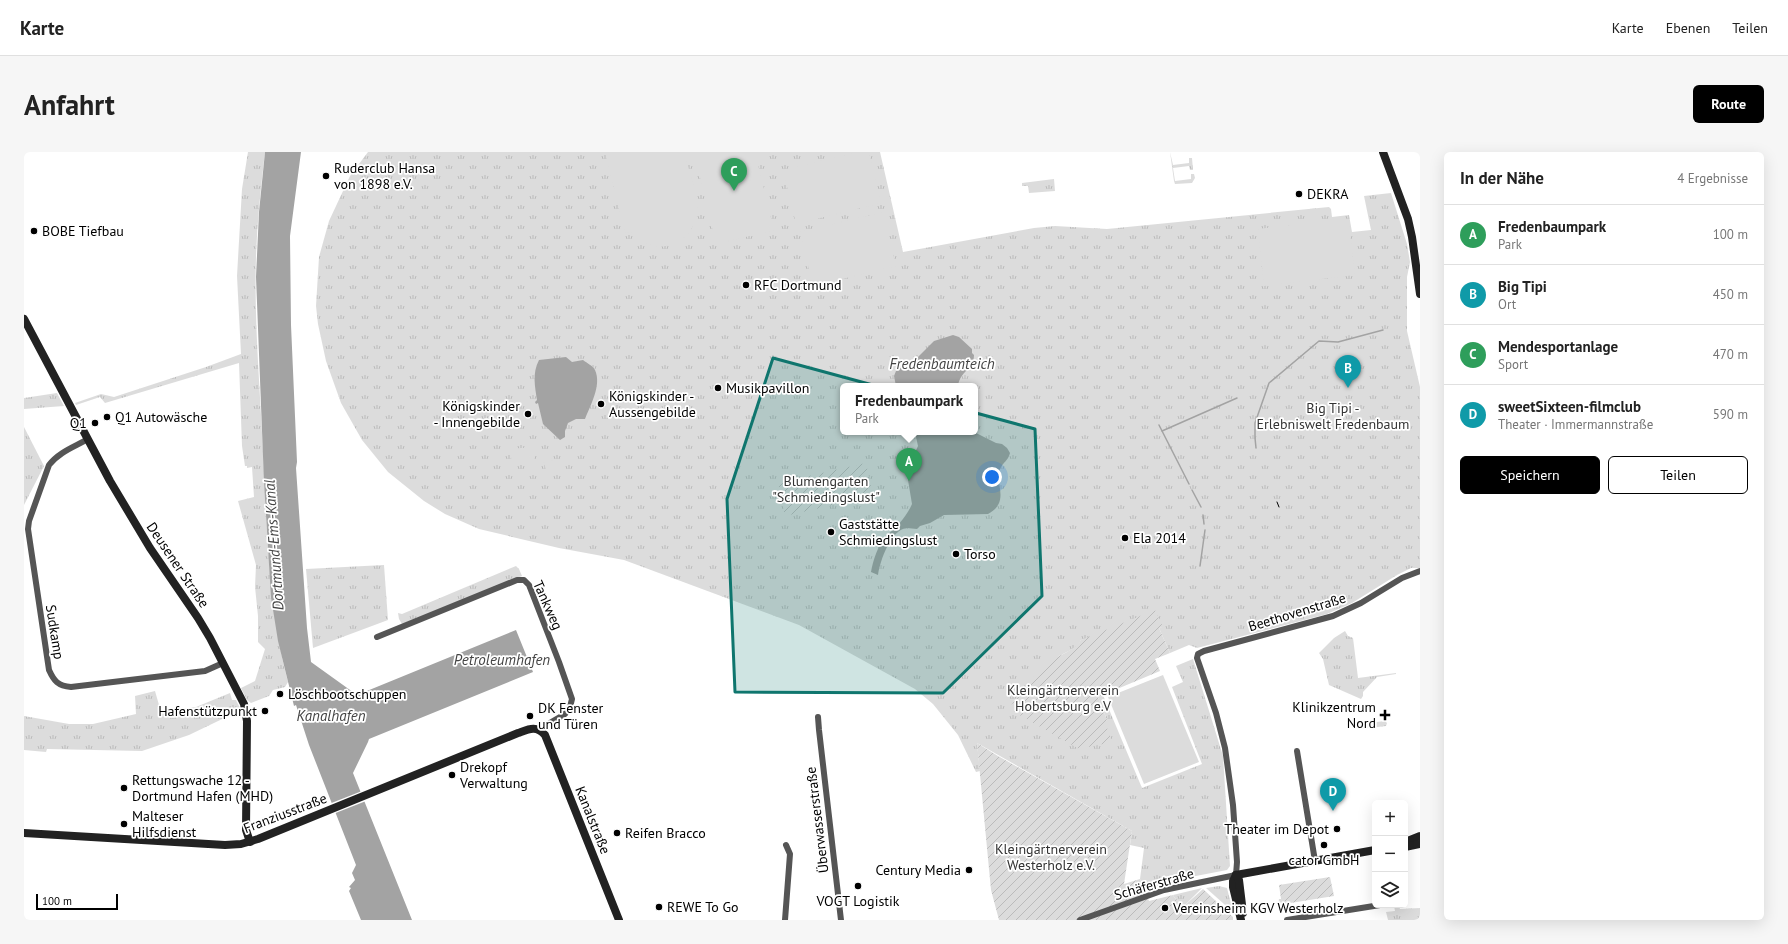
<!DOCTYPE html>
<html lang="de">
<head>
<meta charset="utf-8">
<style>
  body { margin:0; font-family:"PT Sans",sans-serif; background:#f6f6f6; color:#222 }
  .controls { position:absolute; right:12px; bottom:12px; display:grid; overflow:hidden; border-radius:6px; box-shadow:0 4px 16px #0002 }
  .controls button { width:36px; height:36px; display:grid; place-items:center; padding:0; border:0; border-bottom:1px solid #e0e0e0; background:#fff; color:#222; font:20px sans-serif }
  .scale { position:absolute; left:12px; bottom:10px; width:82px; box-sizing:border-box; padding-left:4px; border:2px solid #000; border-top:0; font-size:11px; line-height:14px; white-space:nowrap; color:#000; -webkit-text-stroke:3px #fff; paint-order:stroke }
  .you { position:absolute; left:968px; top:325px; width:14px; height:14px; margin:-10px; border:3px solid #fff; border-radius:50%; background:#1a73e8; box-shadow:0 0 0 6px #1a73e833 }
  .badge { display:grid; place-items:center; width:26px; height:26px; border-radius:50%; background:#000; color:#fff; font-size:13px; font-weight:700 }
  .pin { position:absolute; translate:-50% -33px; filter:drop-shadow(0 1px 2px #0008) }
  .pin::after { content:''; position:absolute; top:21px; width:14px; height:12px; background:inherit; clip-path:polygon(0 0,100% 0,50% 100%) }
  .popup { position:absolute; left:816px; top:231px; width:138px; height:52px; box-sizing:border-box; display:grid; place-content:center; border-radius:6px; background:#fff; filter:drop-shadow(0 1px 3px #0005); font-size:13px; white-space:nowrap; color:#767676 }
  .popup b { font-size:15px; color:#222 }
  .popup::after { content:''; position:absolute; left:50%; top:100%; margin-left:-8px; border:8px solid transparent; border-top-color:#fff }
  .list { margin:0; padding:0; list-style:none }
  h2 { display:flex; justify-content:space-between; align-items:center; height:52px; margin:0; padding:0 16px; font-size:17px }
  h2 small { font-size:13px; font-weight:400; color:#767676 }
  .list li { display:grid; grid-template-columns:26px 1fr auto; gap:12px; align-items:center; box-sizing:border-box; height:60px; padding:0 16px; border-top:1px solid #e0e0e0 }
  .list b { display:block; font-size:15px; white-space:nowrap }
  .list p { margin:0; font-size:13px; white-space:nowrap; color:#767676 }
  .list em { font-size:13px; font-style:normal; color:#767676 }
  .actions { display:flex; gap:8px; padding:12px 16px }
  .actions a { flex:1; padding:9px 0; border:1px solid #000; border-radius:6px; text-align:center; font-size:14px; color:#000 }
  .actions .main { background:#000; color:#fff }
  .icon { flex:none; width:22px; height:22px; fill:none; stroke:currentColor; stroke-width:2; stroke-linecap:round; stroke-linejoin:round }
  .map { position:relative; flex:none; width:1396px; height:768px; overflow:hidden; border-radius:6px }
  header { display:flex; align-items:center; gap:24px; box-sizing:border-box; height:56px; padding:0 20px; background:#fff; border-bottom:1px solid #e0e0e0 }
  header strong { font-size:19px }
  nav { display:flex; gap:22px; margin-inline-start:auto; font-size:14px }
  .intro { display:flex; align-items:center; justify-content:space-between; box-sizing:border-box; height:96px; padding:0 24px }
  h1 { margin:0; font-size:28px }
  .button { padding:10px 18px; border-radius:6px; background:#000; color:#fff; font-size:14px; font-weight:700 }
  main { display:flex; gap:24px; padding:0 24px }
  aside { flex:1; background:#fff; border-radius:6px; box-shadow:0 4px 16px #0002 }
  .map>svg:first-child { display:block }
  .grass { fill:url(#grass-tufts); fill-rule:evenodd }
  .garden { fill:url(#garden-furrows) }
  .pitch { fill:#dcdcdc }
  .water { fill:#a3a3a3 }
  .pier { fill:#fff }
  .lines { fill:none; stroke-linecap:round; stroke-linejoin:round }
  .stream { stroke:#a3a3a3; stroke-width:1.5 }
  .street { stroke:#555; stroke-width:6 }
  .secondary { stroke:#222; stroke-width:8 }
  .tram { stroke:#000; stroke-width:1 }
  .marked { fill:#0f766e; fill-opacity:0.2; stroke:#0f766e; stroke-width:3; stroke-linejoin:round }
  .poi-dot { fill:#000; stroke:#fff; stroke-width:1.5 }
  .labels { text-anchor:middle; stroke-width:3.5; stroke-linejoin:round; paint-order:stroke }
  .poi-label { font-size:14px; fill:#000; stroke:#fff; text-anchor:start }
  .park-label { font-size:14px; fill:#333; stroke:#fff }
  .street-label { font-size:14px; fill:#000; stroke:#fff }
  .water-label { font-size:15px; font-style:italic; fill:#444; stroke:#fff }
</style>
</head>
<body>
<header>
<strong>Karte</strong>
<nav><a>Karte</a><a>Ebenen</a><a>Teilen</a></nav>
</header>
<div class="intro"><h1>Anfahrt</h1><a class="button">Route</a></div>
<main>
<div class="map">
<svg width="1396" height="768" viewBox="0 0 1396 768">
  <defs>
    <pattern id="grass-tufts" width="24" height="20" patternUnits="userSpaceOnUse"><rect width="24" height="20" fill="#dcdcdc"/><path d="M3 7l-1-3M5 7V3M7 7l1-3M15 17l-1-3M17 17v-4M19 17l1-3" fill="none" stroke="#bbb"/></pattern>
    <pattern id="garden-furrows" width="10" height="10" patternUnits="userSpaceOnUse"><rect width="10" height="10" fill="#dcdcdc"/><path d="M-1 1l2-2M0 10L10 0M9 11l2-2" fill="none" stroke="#bbb"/></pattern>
  </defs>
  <rect width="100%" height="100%" fill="#fff"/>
  <!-- grass -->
  <g class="grass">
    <path d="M 224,0 L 241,0 C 237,35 233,70 232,105 C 230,170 236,235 239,299 C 243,377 244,454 264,530 L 261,535 L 249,538 L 245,544 L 227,551 L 223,548 L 217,536 L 231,529 L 241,497 L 234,490 L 234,464 L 231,435 L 232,413 L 214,349 L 230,345 L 228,315 L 223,316 L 223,314 L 221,314 L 218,294 L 215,211 L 81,251 L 76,245 L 52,253 L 51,251 L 77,242 L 90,245 L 182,215 L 217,202 L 213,124 L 218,37 Z"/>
    <path d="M 344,0 L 856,0 L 879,100 L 1010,76 L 1031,74 L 1083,77 L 1305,55 L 1307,57 L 1308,65 L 1325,63 L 1328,80 L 1347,78 L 1340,44 L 1367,41 L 1383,92 L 1386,110 L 1383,125 L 1383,179 L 1396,235 L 1396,416 L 1387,416 L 1373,423 L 1328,451 L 1303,462 L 1173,496 L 1165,493 L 1146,501 L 1135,476 L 1138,475 L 1057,488 L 1053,495 L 1033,505 L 1081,569 L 1083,568 L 1074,545 L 1079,543 L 1118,636 L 1178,612 L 1148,535 L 1159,530 L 1152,514 L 1169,507 L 1199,604 L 1206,714 L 1203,718 L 1151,728 L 1121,738 L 1116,727 L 1120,696 L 1106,693 L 1108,679 L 953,591 L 956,619 L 952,620 L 934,583 L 909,552 L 891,537 L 775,473 L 600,408 L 535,396 L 455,377 L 421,362 L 400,349 L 364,320 L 338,288 L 317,251 L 302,209 L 294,172 L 292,154 L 295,105 L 305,69 L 326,24 ZM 819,234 L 951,234 L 951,280 L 819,280 Z"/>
    <path d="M 1146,0 L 1149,13 L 1165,11 L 1165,6 L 1168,6 L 1169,18 L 1166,18 L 1165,14 L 1149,16 L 1151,29 L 1167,27 L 1167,22 L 1170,22 L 1171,26 L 1168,31 L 1151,32 L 1150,29 Z"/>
    <path d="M 1030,27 L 1031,39 L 1005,41 L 1004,34 L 998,34 L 998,31 Z"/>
    <path d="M 33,241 L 40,254 L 0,257 L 0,246 Z"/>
    <path d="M 0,275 L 20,314 L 0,353 Z"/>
    <path d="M 360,413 L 364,468 L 289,496 L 282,417 Z"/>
    <path d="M 492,414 L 495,417 L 498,424 L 378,472 L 375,467 L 374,461 L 378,462 Z"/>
    <path d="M 1321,479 L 1324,484 L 1329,486 L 1334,526 L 1372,521 L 1372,522 L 1353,525 L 1339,540 L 1339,544 L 1337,547 L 1305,533 L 1299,507 L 1295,501 L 1310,486 Z"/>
    <path d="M 131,539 L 137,560 L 172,555 L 206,541 L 208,548 L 212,548 L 217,558 L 165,583 L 118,599 L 23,597 L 22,600 L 0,598 L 0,564 L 45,572 L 69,572 L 112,562 L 111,544 Z"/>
    <path d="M 1361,569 L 1363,571 L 1362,574 L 1337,577 L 1335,575 L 1337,572 Z"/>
    <path d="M 1195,734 L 1203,736 L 1209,760 L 1182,736 Z"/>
    <path d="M 1178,736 L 1160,754 L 1150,745 L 1149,743 Z"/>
    <path d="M 1370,754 L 1375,754 L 1376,757 L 1396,756 L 1396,768 L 1364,768 L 1362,760 L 1371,759 Z"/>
  </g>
  <!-- garden -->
  <g class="garden">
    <path d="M 842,311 L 849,344 L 761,364 L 754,331 Z"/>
    <path d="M 1131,458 L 1139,475 L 1135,476 L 1146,501 L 1131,507 L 1136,519 L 1074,545 L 1083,568 L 1081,570 L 1088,590 L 1055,597 L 985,557 C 996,539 1008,523 1025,510 C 1036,502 1050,499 1057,488 Z"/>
    <path d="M 953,591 L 974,604 L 1108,679 L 1100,732 L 1116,727 L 1125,749 L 1149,743 L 1150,745 L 1160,754 L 1179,737 L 1209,765 L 1209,768 L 975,768 L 967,738 Z"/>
    <path d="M 1306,725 L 1310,744 L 1254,753 L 1255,747 L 1257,747 L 1255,733 Z"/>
  </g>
  <!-- pitch -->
  <g class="pitch">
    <path d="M 581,0 L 660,0 C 664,16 675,45 673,60 C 671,84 647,101 624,92 C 617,90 612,85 607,80 L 601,81 Z"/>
    <path d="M 670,0 L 731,0 L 750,78 L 692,92 Z"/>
    <path d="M 833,0 L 845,0 L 857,51 L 772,72 L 759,18 Z"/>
    <path d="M 859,60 L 872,114 L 789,134 L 776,80 Z"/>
    <path d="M 1322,66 L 1323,71 L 1325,74 L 1331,123 L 1240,134 L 1234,77 Z"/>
    <path d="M 509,295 L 511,311 L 488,313 L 486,297 Z"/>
    <path d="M 526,301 L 530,316 L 522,318 L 518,303 Z"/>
    <path d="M 1139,523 L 1175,610 L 1120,632 L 1084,545 Z"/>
  </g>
  <!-- water -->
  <g class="water">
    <path d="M 241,0 L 277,0 L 266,84 L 267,173 L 273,310 L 272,316 L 283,476 L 287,510 L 333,543 L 492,478 L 509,520 L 345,587 L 344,590 L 329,621 L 388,768 L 337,768 L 325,739 L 327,736 L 325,735 L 331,728 L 328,721 L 332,713 L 285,593 L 272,553 L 270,554 L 254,489 L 247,445 L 240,330 L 232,125 L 235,60 Z"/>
    <path d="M 929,183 L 935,185 L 948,197 L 948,201 L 950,203 C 950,217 936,219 934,234 L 872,234 L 870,224 L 872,219 L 893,206 L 910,189 Z"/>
    <path d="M 542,205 L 548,210 L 559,208 C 563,211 569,214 571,218 C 578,233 566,254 561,267 L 552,267 L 544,271 L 541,279 L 541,285 L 536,288 L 519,272 L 514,251 L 512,252 L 511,250 L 513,248 C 511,235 508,221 515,208 Z"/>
    <path d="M 891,280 L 950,280 L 972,291 L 978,292 L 983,296 L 986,301 C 984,309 979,310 976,317 C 970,330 987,350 964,362 L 920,363 L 906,371 L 896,374 L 893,377 C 890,377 886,376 883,376 C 867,377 856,409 854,423 L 847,420 C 849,409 854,392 863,383 C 873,375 883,364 888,352 L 882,316 L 884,316 L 894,294 Z"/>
  </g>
  <!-- pier -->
  <path class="pier" d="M 338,639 L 342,649 L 309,662 L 305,652 Z"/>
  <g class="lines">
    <!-- stream -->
    <g class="stream">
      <path d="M 1135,273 L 1165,332"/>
      <path d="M 1138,279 L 1213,246"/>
      <path d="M 1232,296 L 1231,286 L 1231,271 L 1245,231 L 1295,189 L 1314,190 L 1359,178"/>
      <path d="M 1168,338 L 1177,355"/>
      <path d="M 1179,363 L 1180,372"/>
      <path d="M 1176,414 L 1181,378"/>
    </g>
    <!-- street -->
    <g class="street">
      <path d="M 64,287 C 50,295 35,300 25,313 L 5,369 L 4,377 L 25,518 C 30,529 34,534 47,535 L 181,519 L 199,511"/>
      <path d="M 353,485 L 493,428 L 500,428 L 505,433 L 535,510 L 548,547 L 546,555 L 541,562 L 524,572 L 517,578"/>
      <path d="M 794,565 L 795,578 L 817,768"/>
      <path d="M 1273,599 L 1291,709"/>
      <path d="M 761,768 L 766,702 L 762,693"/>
      <path d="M 1056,768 L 1140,738 L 1212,723 L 1213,710 L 1209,653 L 1201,596 L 1192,561 L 1173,506 L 1174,502 L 1180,499 L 1309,464 L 1337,451 L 1378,426 L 1396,419"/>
      <path d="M 1263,768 L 1356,753"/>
    </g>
    <!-- secondary -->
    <g class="secondary">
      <path d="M 1359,0 L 1384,67 L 1388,85 L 1396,142"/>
      <path d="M 0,167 L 86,329 L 126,396 L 174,466 L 186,486 L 220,552 L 223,569 L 222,678 L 226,690"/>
      <path d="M 0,681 L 201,693 L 217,692 L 234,687 L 494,581 C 505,577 512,573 521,583 L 595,768"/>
      <path d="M 1381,690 L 1396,684"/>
      <path d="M 1381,695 L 1396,692"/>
      <path d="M 1212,723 L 1351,698"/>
      <path d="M 1212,723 L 1209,729 L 1209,735 L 1217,768"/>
      <path d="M 1212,723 L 1215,728 L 1219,761"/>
    </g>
    <!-- tram -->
    <path class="tram" d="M 1253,350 L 1255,355"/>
  </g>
  <!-- marked area -->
  <path class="marked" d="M 749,206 L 1011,277 L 1018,444 L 919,541 L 711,540 L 703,347 Z"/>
  <!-- markers -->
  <g class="poi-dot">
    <circle cx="302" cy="24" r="4"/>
    <circle cx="1275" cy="42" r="4"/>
    <circle cx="10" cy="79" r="4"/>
    <circle cx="722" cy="133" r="4"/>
    <circle cx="694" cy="236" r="4"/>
    <circle cx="577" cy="252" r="4"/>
    <circle cx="504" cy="262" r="4"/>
    <circle cx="83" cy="265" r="4"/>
    <circle cx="71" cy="271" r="4"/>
    <circle cx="807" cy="380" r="4"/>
    <circle cx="1101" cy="386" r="4"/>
    <circle cx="932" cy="402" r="4"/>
    <circle cx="256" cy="542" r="4"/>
    <circle cx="241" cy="559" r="4"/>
    <path d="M1359 557h4v4h4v4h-4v4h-4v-4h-4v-4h4z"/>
    <circle cx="506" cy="564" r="4"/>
    <circle cx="428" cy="623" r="4"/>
    <circle cx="100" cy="636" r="4"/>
    <circle cx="100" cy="672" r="4"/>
    <circle cx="1313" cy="677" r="4"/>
    <circle cx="593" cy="681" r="4"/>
    <circle cx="1300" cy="693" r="4"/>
    <circle cx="945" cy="718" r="4"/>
    <circle cx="834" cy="734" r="4"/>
    <circle cx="635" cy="755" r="4"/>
    <circle cx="1141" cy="756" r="4"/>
  </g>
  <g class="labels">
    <!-- poi labels -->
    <g class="poi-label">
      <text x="310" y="21">Ruderclub Hansa<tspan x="310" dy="16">von 1898 e.V.</tspan></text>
      <text x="1283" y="47">DEKRA</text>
      <text x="18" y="84">BOBE Tiefbau</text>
      <text x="730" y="138">RFC Dortmund</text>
      <text x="702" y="241">Musikpavillon</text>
      <text x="585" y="249">Königskinder -<tspan x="585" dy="16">Aussengebilde</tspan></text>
      <text x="496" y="259" text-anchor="end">Königskinder<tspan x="496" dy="16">- Innengebilde</tspan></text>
      <text x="91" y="270">Q1 Autowäsche</text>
      <text x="63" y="276" text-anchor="end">Q1</text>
      <text x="815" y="377">Gaststätte<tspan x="815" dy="16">Schmiedingslust</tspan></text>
      <text x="1109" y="391">Ela 2014</text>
      <text x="940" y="407">Torso</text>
      <text x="264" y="547">Löschbootschuppen</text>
      <text x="1352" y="560" text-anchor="end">Klinikzentrum<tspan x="1352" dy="16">Nord</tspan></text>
      <text x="514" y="561">DK Fenster<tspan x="514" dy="16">und Türen</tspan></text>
      <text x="233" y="564" text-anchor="end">Hafenstützpunkt</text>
      <text x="436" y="620">Drekopf<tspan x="436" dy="16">Verwaltung</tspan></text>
      <text x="108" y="633">Rettungswache 12 -<tspan x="108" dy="16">Dortmund Hafen (MHD)</tspan></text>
      <text x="108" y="669">Malteser<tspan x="108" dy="16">Hilfsdienst</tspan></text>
      <text x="1305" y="682" text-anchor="end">Theater im Depot</text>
      <text x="601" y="686">Reifen Bracco</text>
      <text x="1300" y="713" text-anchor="middle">cator GmbH</text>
      <text x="937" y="723" text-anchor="end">Century Media</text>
      <text x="834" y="754" text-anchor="middle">VOGT Logistik</text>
      <text x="643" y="760">REWE To Go</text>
      <text x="1149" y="761">Vereinsheim KGV Westerholz</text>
    </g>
    <!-- park labels -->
    <g class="park-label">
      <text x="1309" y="261">Big Tipi -<tspan x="1309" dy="16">Erlebniswelt Fredenbaum</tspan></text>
      <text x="802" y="334">Blumengarten<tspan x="802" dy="16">"Schmiedingslust"</tspan></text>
      <text x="1039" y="543">Kleingärtnerverein<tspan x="1039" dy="16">Hobertsburg e.V</tspan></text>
      <text x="1027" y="702">Kleingärtnerverein<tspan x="1027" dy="16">Westerholz e.V.</tspan></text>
    </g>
    <!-- street labels -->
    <g class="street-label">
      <text transform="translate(154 413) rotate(56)" y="5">Deusener Straße</text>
      <text transform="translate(524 453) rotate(66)" y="5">Tankweg</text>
      <text transform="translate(1273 460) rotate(-17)" y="5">Beethovenstraße</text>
      <text transform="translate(31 480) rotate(81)" y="5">Sudkamp</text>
      <text transform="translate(261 661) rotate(-21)" y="5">Franziusstraße</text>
      <text transform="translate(569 668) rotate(68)" y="5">Kanalstraße</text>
      <text transform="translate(793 668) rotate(-97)" y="5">Überwasserstraße</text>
      <text transform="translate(1130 732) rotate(-16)" y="5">Schäferstraße</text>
    </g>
    <!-- water labels -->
    <g class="water-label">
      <text x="918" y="217">Fredenbaumteich</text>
      <text transform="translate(250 393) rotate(-94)" y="5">Dortmund-Ems-Kanal</text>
      <text x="478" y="513">Petroleumhafen</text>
      <text x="307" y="569">Kanalhafen</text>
    </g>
  </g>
</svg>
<div class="controls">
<button>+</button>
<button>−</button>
<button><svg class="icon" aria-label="layers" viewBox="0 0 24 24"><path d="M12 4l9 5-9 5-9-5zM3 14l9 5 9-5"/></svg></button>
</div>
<div class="scale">100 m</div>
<div class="you"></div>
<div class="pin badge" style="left:885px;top:329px;background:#2e9e5b">A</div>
<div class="popup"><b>Fredenbaumpark</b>Park</div>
<div class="pin badge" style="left:1324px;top:236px;background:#0f9aa8">B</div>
<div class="pin badge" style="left:710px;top:39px;background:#2e9e5b">C</div>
<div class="pin badge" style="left:1309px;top:659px;background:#0f9aa8">D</div>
</div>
<aside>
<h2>In der Nähe<small>4 Ergebnisse</small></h2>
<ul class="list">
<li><span class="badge" style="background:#2e9e5b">A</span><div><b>Fredenbaumpark</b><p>Park</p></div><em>100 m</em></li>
<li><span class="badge" style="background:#0f9aa8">B</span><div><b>Big Tipi</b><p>Ort</p></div><em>450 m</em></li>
<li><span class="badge" style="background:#2e9e5b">C</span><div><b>Mendesportanlage</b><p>Sport</p></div><em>470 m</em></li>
<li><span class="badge" style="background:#0f9aa8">D</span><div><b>sweetSixteen-filmclub</b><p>Theater · Immermannstraße</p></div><em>590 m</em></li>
</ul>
<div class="actions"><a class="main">Speichern</a><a>Teilen</a></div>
</aside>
</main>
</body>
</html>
